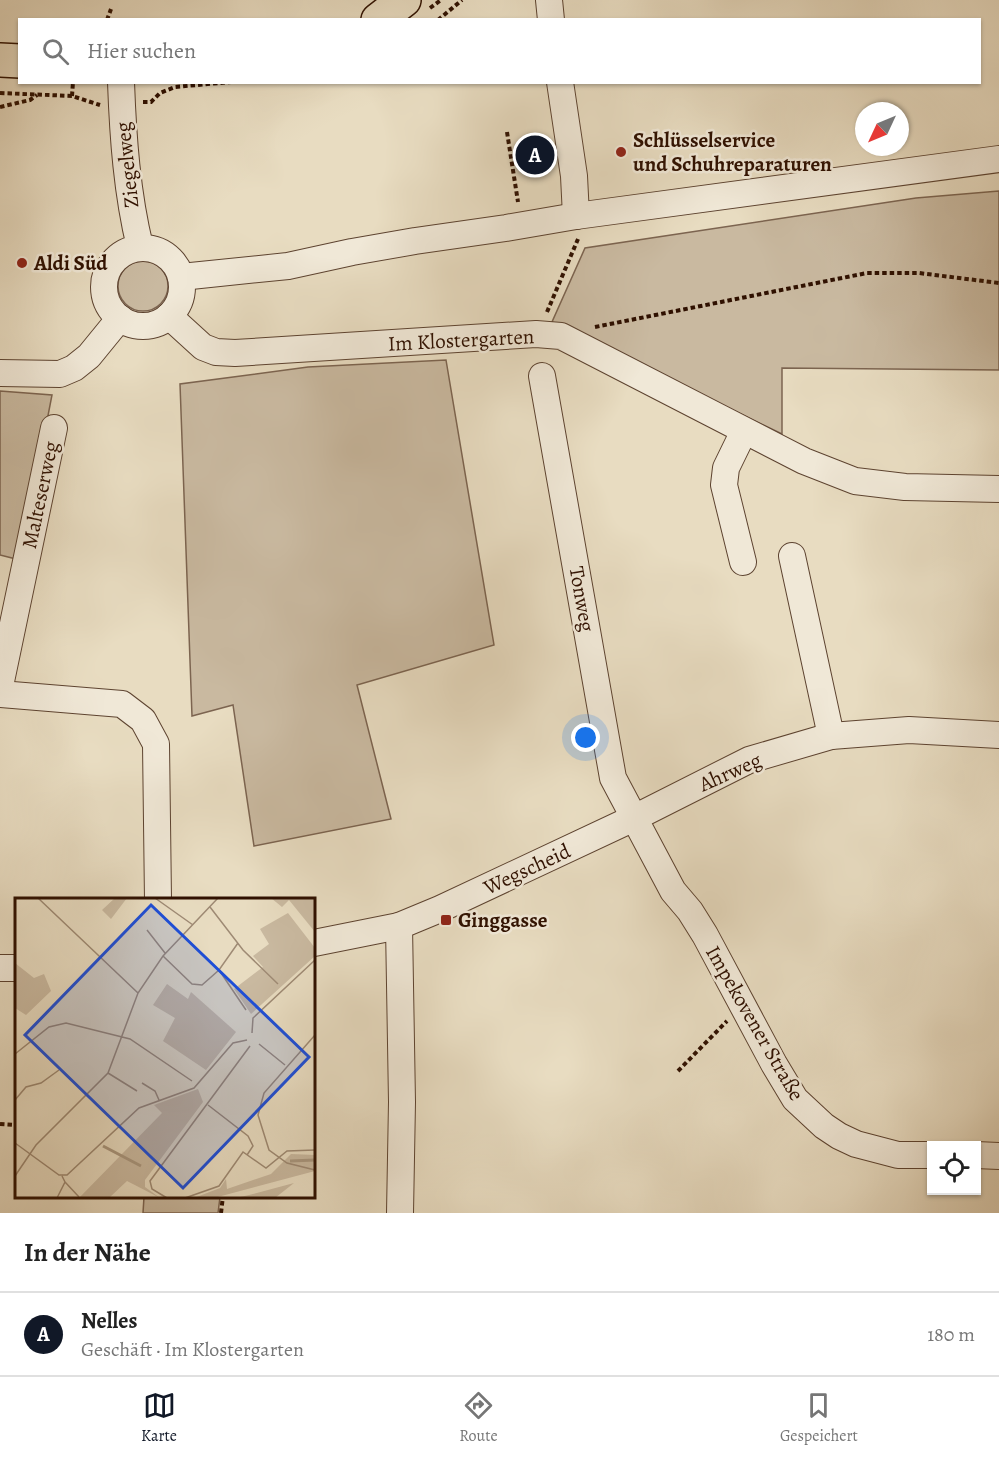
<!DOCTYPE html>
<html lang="de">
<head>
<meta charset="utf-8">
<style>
  body { margin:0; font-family:Alegreya,serif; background:#f2f2f2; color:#222 }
  .controls { position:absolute; right:18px; bottom:18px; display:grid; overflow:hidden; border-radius:0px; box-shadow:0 2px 4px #0004 }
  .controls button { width:54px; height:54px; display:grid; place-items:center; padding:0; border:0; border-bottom:2px solid #e0e0e0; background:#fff; color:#222; font:30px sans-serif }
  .compass { position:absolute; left:855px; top:102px; width:54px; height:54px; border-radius:50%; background:#fff; box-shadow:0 2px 4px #0004; rotate:226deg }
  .you { position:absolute; left:586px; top:738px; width:21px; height:21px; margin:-15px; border:4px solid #fff; border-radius:50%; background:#1a73e8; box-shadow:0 0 0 9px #1a73e833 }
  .badge { display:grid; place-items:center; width:39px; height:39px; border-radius:50%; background:#111827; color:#fff; font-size:20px; font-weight:700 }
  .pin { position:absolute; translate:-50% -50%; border:3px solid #fff; box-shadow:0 2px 6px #0006 }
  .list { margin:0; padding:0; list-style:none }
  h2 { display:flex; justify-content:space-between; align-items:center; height:78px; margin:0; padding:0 24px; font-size:26px }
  h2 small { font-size:20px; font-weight:400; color:#767676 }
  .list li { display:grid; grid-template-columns:39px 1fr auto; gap:18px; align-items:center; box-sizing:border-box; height:84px; padding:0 24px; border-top:2px solid #e0e0e0 }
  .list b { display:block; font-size:22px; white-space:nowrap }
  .list p { margin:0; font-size:20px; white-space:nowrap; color:#767676 }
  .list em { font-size:20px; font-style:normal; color:#767676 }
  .icon { flex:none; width:33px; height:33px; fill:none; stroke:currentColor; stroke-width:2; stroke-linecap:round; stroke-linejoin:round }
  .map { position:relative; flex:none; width:999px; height:1213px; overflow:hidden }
  .search { position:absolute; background:#fff; box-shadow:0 2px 4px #0004; left:18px; right:18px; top:18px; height:66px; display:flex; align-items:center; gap:15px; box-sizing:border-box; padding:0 21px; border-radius:0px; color:#767676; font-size:22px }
  .sheet { height:162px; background:#fff }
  nav { display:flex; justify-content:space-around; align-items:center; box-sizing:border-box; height:84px; border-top:2px solid #e0e0e0; background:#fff; font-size:16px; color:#767676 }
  nav a { display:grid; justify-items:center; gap:3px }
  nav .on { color:#111827 }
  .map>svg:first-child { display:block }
  .green { fill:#c9b9a0; stroke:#7c6450; stroke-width:1.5 }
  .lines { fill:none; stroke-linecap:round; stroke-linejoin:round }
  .minor-casing { stroke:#5d4330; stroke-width:28 }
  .major-casing { stroke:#2f1000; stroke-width:36 }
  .path { stroke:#2f1000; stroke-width:4; stroke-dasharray:4.5 3; stroke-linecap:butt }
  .minor { stroke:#f0e8d7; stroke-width:26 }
  .major { stroke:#e8dcc1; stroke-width:33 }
  .poi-dot { fill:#8f2418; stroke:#f0e8d7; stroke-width:2 }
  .labels { text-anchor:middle; stroke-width:5; stroke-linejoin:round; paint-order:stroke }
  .poi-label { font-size:21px; font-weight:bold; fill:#2f1000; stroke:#f0e8d7; text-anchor:start }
  .street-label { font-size:21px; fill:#2f1000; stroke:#f0e8d7 }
  .inset-river { fill:none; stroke:#a9977f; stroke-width:3 }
  .inset-road { fill:none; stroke:#9e8a74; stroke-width:1.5 }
  .view { fill:#1d4ed8; fill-opacity:0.15; stroke:#1d4ed8; stroke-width:3 }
  .inset-edge { fill:none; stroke:#2f1000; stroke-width:3 }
</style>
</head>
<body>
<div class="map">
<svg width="999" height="1213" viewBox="0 0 999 1213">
  <rect width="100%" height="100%" fill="#e8dcc1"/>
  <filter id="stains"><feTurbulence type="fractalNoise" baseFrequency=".00333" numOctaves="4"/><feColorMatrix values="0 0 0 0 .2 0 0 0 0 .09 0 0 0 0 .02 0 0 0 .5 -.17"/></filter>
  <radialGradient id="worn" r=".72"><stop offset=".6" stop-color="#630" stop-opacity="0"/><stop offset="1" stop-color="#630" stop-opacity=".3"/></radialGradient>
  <!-- green -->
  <g class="green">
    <path d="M 999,191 L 999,370 L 782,368 L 782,434 L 552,322 L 585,248 L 916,198 Z"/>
    <circle cx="143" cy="286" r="25"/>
    <path d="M 446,360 L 494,645 L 357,685 L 391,819 L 254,846 L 233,705 L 192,716 L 180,384 L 308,367 Z"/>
    <path d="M 0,391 L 52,395 L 20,560 L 0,555 Z"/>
    <path d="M 144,1197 L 144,1196 L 220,1197 L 218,1213 L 143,1213 Z"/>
  </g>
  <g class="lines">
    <defs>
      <g id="minor">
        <path d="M 549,0 L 551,20"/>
        <path d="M 121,82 C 123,138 127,193 140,247"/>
        <path d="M 560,82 L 574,176 L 576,216"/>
        <circle cx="143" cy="287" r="39"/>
        <path d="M 181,277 L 288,266 L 352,252 L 415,241 L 506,228 L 576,216 L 999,159"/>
        <path d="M 169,316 L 203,347 L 216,352 L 235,353 L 536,334 L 561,336 L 804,461 L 855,481 L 905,487 L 999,489"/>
        <path d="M 0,373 L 60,374 L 74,368 L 89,356 L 120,318"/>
        <path d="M 542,376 L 613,778 L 673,891 L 690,911 L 705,935 L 774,1064 L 795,1099 L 824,1126 L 839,1136 L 856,1144 L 898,1155 L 932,1155"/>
        <path d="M 792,556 L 831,736"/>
        <path d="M 743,562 L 724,485 L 726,468 L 744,431"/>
        <path d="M 0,686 L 54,428"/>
        <path d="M 0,694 L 122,704 L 143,720 L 156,744 L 158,900"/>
        <path d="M 399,926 L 402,1102 L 400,1213"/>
        <path d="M 314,943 L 399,926 L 440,909 L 634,818 L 749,760 L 831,736 L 909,730 L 999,735"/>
        <path d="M 0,968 L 16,968"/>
        <path d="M 976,1155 L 999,1156"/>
      </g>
      <g id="major">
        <path d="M 378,20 L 404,0"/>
        <path d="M 0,60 L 20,61"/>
      </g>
    </defs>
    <!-- minor casing -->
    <use href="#minor" class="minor-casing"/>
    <!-- major casing -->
    <use href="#major" class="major-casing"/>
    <!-- path -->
    <g class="path">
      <path d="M 430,8 L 441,0"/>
      <path d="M 107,20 L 111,9"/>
      <path d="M 438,20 L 462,0"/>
      <path d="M 0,93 L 72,96 L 100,105"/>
      <path d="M 72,96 L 73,82"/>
      <path d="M 143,102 L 151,102 L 160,93 L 175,87 L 231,82"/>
      <path d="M 0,107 L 30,100 L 37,95"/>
      <path d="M 507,132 L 518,202"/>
      <path d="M 547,312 L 578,239"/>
      <path d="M 595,327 L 867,273 L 919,273 L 999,283"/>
      <path d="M 678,1071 L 727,1021"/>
      <path d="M 0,1124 L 16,1125"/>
      <path d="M 221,1213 L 223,1196"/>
    </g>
    <!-- minor -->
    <use href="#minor" class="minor"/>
    <!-- major -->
    <use href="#major" class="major"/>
  </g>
  <!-- markers -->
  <g class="poi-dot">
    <circle cx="621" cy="152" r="6"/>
    <circle cx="22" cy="263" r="6"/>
    <rect x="440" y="914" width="12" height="12" rx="3"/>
  </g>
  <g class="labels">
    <!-- poi labels -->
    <g class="poi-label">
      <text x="633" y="147">Schlüsselservice<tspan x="633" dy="24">und Schuhreparaturen</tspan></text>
      <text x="34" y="270">Aldi Süd</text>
      <text x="458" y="927">Ginggasse</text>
    </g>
    <!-- street labels -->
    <g class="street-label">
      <text transform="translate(127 165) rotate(-96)" y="7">Ziegelweg</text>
      <text transform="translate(461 340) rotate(-3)" y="7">Im Klostergarten</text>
      <text transform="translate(40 495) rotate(-78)" y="7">Malteserweg</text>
      <text transform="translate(582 599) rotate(80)" y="7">Tonweg</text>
      <text transform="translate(730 772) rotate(-24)" y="7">Ahrweg</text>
      <text transform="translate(527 869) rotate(-25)" y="7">Wegscheid</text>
      <text transform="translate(755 1023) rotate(60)" y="7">Impekovener Straße</text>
    </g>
  </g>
  <!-- overview -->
  <g transform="translate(15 898)">
    <rect width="300" height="300" fill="#e8dcc1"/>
    <path d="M 100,0 L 112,0 L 96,21 L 87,12 ZM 256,0 L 300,0 L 300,34 L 274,2 L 267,9 ZM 273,15 L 300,50 L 300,58 L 236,116 L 219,91 L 248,69 L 238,58 L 254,46 L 245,31 ZM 0,65 L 19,80 L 29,76 L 36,93 L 11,117 L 0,110 ZM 152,86 L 173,101 L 176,94 L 221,134 L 191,172 L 148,143 L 160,120 L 138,107 ZM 183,191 L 188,204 L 130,282 L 130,289 L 145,300 L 112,283 L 94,300 L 64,300 L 147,215 L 139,207 ZM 276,256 L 300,257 L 300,273 L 199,300 L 179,300 L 205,290 L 211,281 L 212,291 L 256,276 ZM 279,285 L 260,300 L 221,300 L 234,297 Z" fill="#c9b9a0"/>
    <path class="inset-river" d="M 88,248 L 126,268M 275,263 L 300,262"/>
    <path class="inset-road" d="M 23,0 L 123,95M 140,0 L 178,27M 195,9 L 228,52 L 263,86M 132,32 L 150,55M 148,58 L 177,86 L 187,87 L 204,72 L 223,45M 204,72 L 231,112M 237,135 L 238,120 L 300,62M 300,137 L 249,195 L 243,217 L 254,252 L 272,265 L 300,272M 244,146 L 270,167M 0,156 L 34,129 L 51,125 L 115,141 L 177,183M 93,175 L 122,193M 127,185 L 140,193 L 144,202M 0,202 L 11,189 L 26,185 L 44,172M 193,207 L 233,238 L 238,248 L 232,257M 0,245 L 44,277 L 52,277 L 124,210 L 179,190 L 218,145 L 232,142M 0,278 L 21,247 L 93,175 L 123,95 L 148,58 L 203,0M 50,284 L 64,299M 42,300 L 50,284 L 47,278M 152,300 L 137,291 L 135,283 L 235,148M 170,300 L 204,288 L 228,254 L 251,270 L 272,253 L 300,252"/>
    <path class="view" d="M 136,7 L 294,159 L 168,290 L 10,137 Z"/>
    <rect width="300" height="300" class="inset-edge"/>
  </g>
  <rect width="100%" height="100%" filter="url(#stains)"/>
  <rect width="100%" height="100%" fill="url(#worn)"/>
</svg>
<div class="controls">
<button><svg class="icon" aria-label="locate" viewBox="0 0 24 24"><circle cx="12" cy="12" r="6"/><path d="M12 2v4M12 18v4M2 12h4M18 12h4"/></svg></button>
</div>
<svg class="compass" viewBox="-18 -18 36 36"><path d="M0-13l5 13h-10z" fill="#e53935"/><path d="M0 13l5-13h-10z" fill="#767676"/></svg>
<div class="you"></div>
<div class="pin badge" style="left:535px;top:155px">A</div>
<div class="search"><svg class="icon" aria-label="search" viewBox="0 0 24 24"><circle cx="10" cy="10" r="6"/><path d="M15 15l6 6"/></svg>Hier suchen</div>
</div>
<section class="sheet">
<h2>In der Nähe<small></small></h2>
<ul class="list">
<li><span class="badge">A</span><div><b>Nelles</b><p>Geschäft · Im Klostergarten</p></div><em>180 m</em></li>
</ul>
</section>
<nav>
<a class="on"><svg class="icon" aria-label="map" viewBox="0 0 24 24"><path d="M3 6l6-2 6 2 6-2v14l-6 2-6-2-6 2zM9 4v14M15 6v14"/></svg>Karte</a>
<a><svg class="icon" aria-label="directions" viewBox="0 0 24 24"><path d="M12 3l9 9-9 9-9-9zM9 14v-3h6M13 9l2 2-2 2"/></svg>Route</a>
<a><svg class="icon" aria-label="saved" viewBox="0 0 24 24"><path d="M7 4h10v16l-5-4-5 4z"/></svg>Gespeichert</a>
</nav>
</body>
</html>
